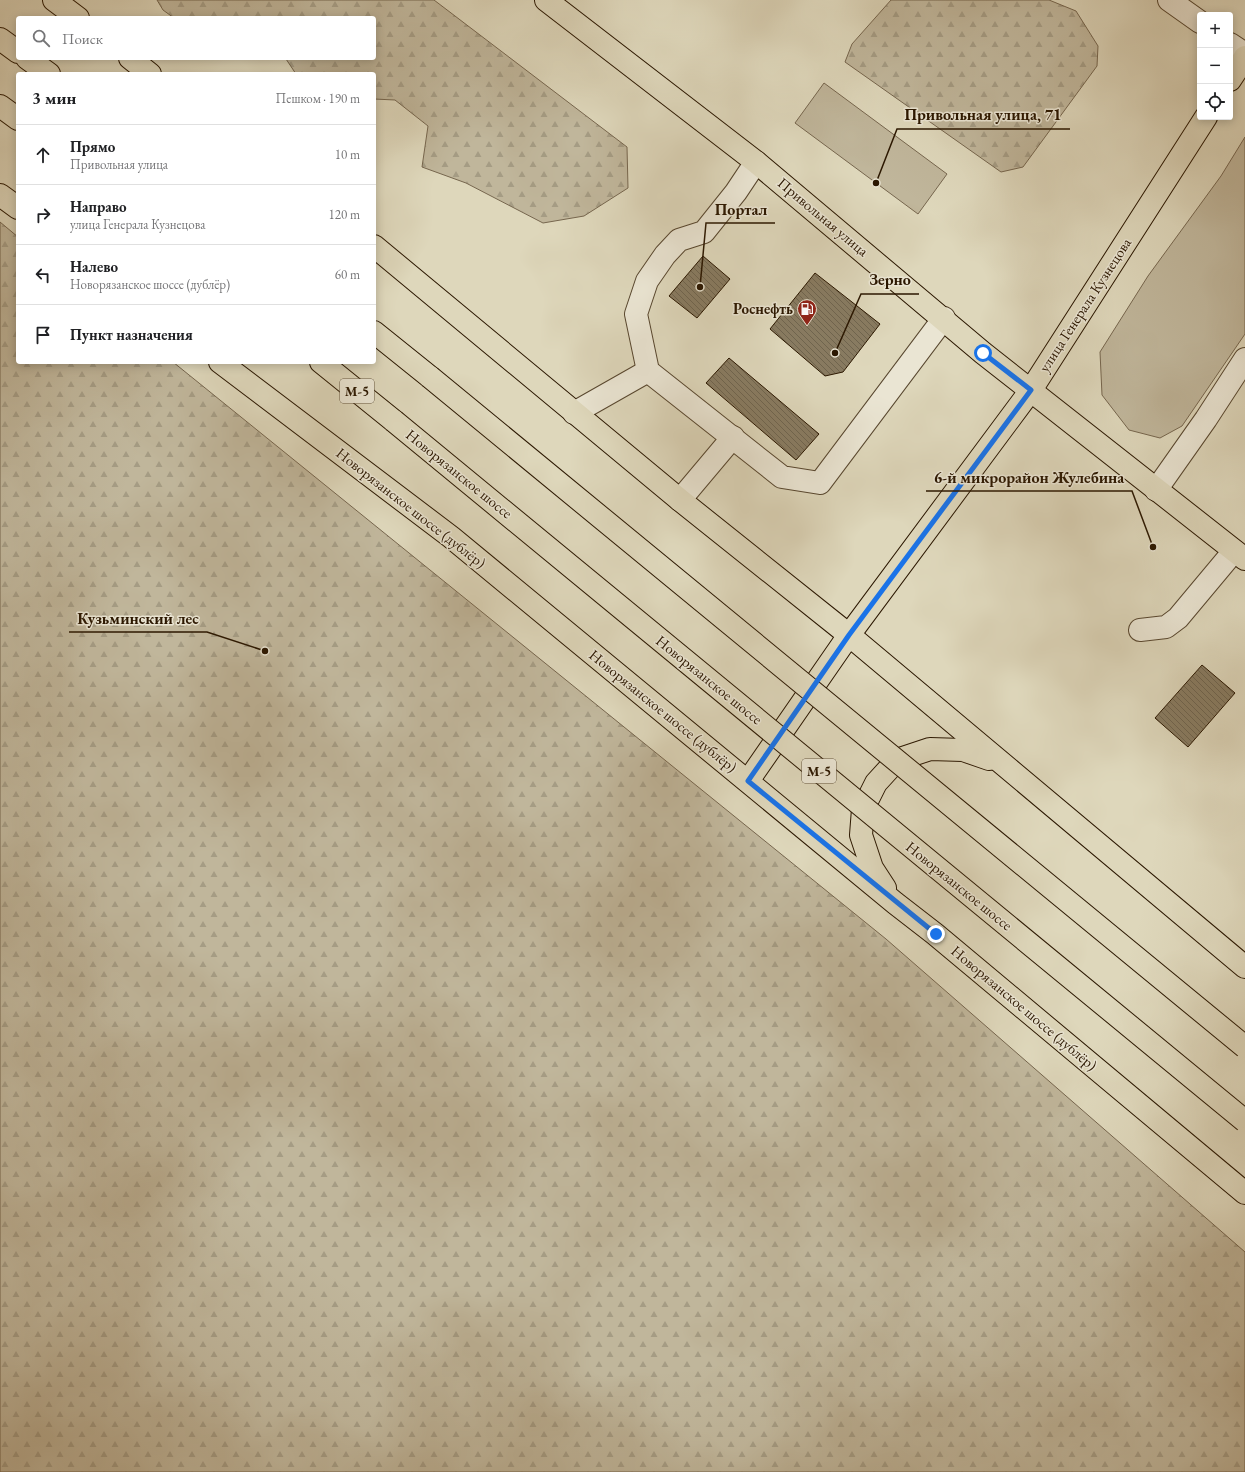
<!DOCTYPE html>
<html lang="ru">
<head>
<meta charset="utf-8">
<style>
  body { margin:0; font-family:"EB Garamond",serif; background:#f6f6f6; color:#202124 }
  .controls { position:absolute; right:12px; top:12px; display:grid; overflow:hidden; border-radius:4px; box-shadow:0 2px 10px #0003 }
  .controls button { width:36px; height:36px; display:grid; place-items:center; padding:0; border:0; border-bottom:1px solid #e0e0e0; background:#fff; color:#202124; font:20px sans-serif }
  .stop { position:absolute; width:12px; height:12px; margin:-9px; border:3px solid #1a73e8; border-radius:50%; background:#fff }
  .stop.end { background:#1a73e8; border-color:#fff; box-shadow:0 1px 4px #0008 }
  .list { margin:0; padding:0; list-style:none }
  h2 { display:flex; justify-content:space-between; align-items:center; height:52px; margin:0; padding:0 16px; font-size:17px }
  h2 small { font-size:13px; font-weight:400; color:#757577 }
  .list li { display:grid; grid-template-columns:26px 1fr auto; gap:12px; align-items:center; box-sizing:border-box; height:60px; padding:0 16px; border-top:1px solid #e0e0e0 }
  .list b { display:block; font-size:15px; white-space:nowrap }
  .list p { margin:0; font-size:13px; white-space:nowrap; color:#757577 }
  .list em { font-size:13px; font-style:normal; color:#757577 }
  .icon { flex:none; width:22px; height:22px; fill:none; stroke:currentColor; stroke-width:2; stroke-linecap:round; stroke-linejoin:round }
  .map { position:relative; flex:none; width:1245px; height:1472px; overflow:hidden }
  .search { position:absolute; background:#fff; box-shadow:0 2px 10px #0003; left:16px; top:16px; width:360px; height:44px; display:flex; align-items:center; gap:10px; box-sizing:border-box; padding:0 14px; border-radius:4px; color:#757577; font-size:15px }
  .panel { position:absolute; background:#fff; box-shadow:0 2px 10px #0003; left:16px; top:72px; width:360px; height:292px; border-radius:4px }
  .map>svg:first-child { display:block }
  .grass { fill:#c0b69b; stroke:#76664e }
  .forest { fill:url(#forest-firs); stroke:#76664e }
  .building { fill:url(#building-back-hatch); stroke:#2b1700 }
  .lines { fill:none; stroke-linecap:round; stroke-linejoin:round }
  .minor-casing { stroke:#58472f; stroke-width:24 }
  .major-casing { stroke:#2b1700; stroke-width:24 }
  .highway-casing { stroke:#2b1700; stroke-width:24 }
  .minor { stroke:#eae5d3; stroke-width:22 }
  .major { stroke:#ded7bb; stroke-width:22 }
  .highway { stroke:#ded7bb; stroke-width:22 }
  .highway-bridge-casing { stroke:#2b1700; stroke-width:24; stroke-linecap:butt }
  .highway-bridge { stroke:#ded7bb; stroke-width:22 }
  .route { stroke:#1a73e8; stroke-width:5 }
  .labels { text-anchor:middle; stroke-width:3; stroke-linejoin:round; paint-order:stroke }
  .shield { fill:#eae5d3; stroke:#64553f; stroke-width:1 }
  .shield-label { font-size:14px; font-weight:bold; fill:#2b1700 }
  .street-label { font-size:15px; fill:#2b1700; stroke:#eae5d3 }
  .poi-label { font-size:15px; font-weight:bold; fill:#2b1700; stroke:#eae5d3; text-anchor:end }
  .leader { fill:none; stroke:#2b1700; stroke-width:1.5 }
  .callout-dot { fill:#2b1700; stroke:#eae5d3; stroke-width:1.5 }
  .callout-label { font-size:16px; text-anchor:middle; font-weight:bold; fill:#2b1700; stroke:#eae5d3; stroke-width:3; stroke-linejoin:round; paint-order:stroke }
</style>
</head>
<body>
<div class="map">
<svg width="1245" height="1472" viewBox="0 0 1245 1472">
  <defs>
    <pattern id="forest-firs" width="22" height="20" patternUnits="userSpaceOnUse"><rect width="22" height="20" fill="#c0b69b"/><path d="M5 1l3.5 6h-7zM16 11l3.5 6h-7z" fill="#a59c84"/></pattern>
    <pattern id="building-back-hatch" width="6" height="6" patternUnits="userSpaceOnUse"><rect width="6" height="6" fill="#887b61"/><path d="M-1 5l2 2M0 0l6 6M5-1l2 2" fill="none" stroke="#6f644e"/></pattern>
  </defs>
  <rect width="100%" height="100%" fill="#ded7bb"/>
  <filter id="stains"><feTurbulence type="fractalNoise" baseFrequency=".005" numOctaves="4"/><feColorMatrix values="0 0 0 0 .2 0 0 0 0 .09 0 0 0 0 .02 0 0 0 .5 -.17"/></filter>
  <radialGradient id="worn" r=".72"><stop offset=".6" stop-color="#630" stop-opacity="0"/><stop offset="1" stop-color="#630" stop-opacity=".3"/></radialGradient>
  <!-- grass -->
  <g class="grass">
    <path d="M 824,83 L 947,174 L 918,214 L 795,123 Z"/>
    <path d="M 1245,137 L 1245,334 L 1182,426 L 1160,438 L 1129,430 L 1102,395 L 1100,352 L 1148,276 L 1221,176 Z"/>
  </g>
  <!-- forest -->
  <g class="forest">
    <path d="M 157,0 L 434,0 L 627,147 L 628,188 L 584,216 L 543,223 L 466,183 L 422,167 L 428,126 L 395,100 L 374,99 L 374,74 L 296,74 L 286,59 L 282,58 L 374,58 L 374,18 L 174,18 L 163,10 Z"/>
    <path d="M 891,0 L 1049,0 L 1076,11 L 1098,46 L 1097,66 L 1023,167 L 1001,172 L 845,62 L 852,44 Z"/>
    <path d="M 0,222 L 18,237 L 18,362 L 173,362 L 886,939 L 1245,1252 L 1245,1472 L 0,1472 Z"/>
  </g>
  <!-- building -->
  <g class="building">
    <path d="M 703,256 L 730,279 L 697,318 L 669,296 Z"/>
    <path d="M 815,273 L 880,324 L 843,372 L 825,376 L 770,329 Z"/>
    <path d="M 729,358 L 819,434 L 796,460 L 706,383 Z"/>
    <path d="M 1202,665 L 1235,693 L 1188,747 L 1155,718 Z"/>
  </g>
  <g class="lines">
    <defs>
      <g id="minor">
        <path d="M 1169,0 L 1200,22"/>
        <path d="M 1230,44 L 1245,54"/>
        <path d="M 756,162 L 736,192 L 704,232 L 679,240 L 665,255 L 647,281 L 636,314 L 648,371 L 782,477 L 820,483 L 944,318"/>
        <path d="M 574,413 L 648,371"/>
        <path d="M 1156,490 L 1206,419 L 1245,359"/>
        <path d="M 680,500 L 733,437"/>
        <path d="M 1140,630 L 1166,627 L 1178,618 L 1234,551"/>
      </g>
      <g id="major">
        <path d="M 54,0 L 78,18"/>
        <path d="M 546,0 L 756,162 L 983,353 L 1245,559"/>
        <path d="M 130,58 L 150,74"/>
        <path d="M 1230,80 L 1245,57"/>
        <path d="M 0,195 L 18,208"/>
        <path d="M 374,246 L 680,500 L 849,635 L 1245,967"/>
        <path d="M 220,362 L 451,537 L 895,903 L 935,934 L 1245,1193"/>
        <path d="M 748,781 L 849,635 L 1031,390 L 1206,117"/>
        <path d="M 885,888 L 872,868 L 861,835 L 863,809 L 876,783 L 897,760 L 930,749 L 963,750 L 989,759"/>
      </g>
      <g id="highway">
        <path d="M 0,39 L 18,52"/>
        <path d="M 27,58 L 49,74"/>
        <path d="M 0,106 L 18,119"/>
        <path d="M 374,332 L 430,377"/>
        <path d="M 321,362 L 394,421"/>
      </g>
    </defs>
    <!-- minor casing -->
    <use href="#minor" class="minor-casing"/>
    <!-- major casing -->
    <use href="#major" class="major-casing"/>
    <!-- highway casing -->
    <use href="#highway" class="highway-casing"/>
    <!-- minor -->
    <use href="#minor" class="minor"/>
    <!-- major -->
    <use href="#major" class="major"/>
    <!-- highway -->
    <use href="#highway" class="highway"/>
    <defs>
      <g id="highway-bridge">
        <path d="M 430,377 L 1245,1047"/>
        <path d="M 394,421 L 1245,1121"/>
      </g>
    </defs>
    <!-- highway-bridge casing -->
    <use href="#highway-bridge" class="highway-bridge-casing"/>
    <!-- highway-bridge -->
    <use href="#highway-bridge" class="highway-bridge"/>
  </g>
  <g class="lines">
    <!-- route -->
    <path class="route" d="M 936,934 L 748,781 L 849,635 L 1031,390 L 983,353"/>
  </g>
  <!-- icons -->
  <defs>
    <symbol id="fuel-pin" viewBox="-11 -11 22 30"><path d="M0 17L-7.5 6A9.5 9.5 0 1 1 7.5 6Z" fill="#8f2418" stroke="#eae5d3"/><path d="M-5.5-6h7V0h2V4h1.3V-2.5L3-4.5l.8-.8L6-3V5H2.5V1h-1V6h-7ZM-4.2-4.7v3.2H.2V-4.7Z" fill="#fff"/></symbol>
  </defs>
  <g fill-rule="evenodd">
    <use href="#fuel-pin" x="796" y="298" width="22" height="30"/>
  </g>
  <g class="labels">
    <!-- shield labels -->
    <g class="shield">
      <rect x="340" y="379" width="34" height="24" rx="3"/>
      <rect x="802" y="759" width="34" height="24" rx="3"/>
    </g>
    <g class="shield-label">
      <text x="357" y="396">М-5</text>
      <text x="819" y="776">М-5</text>
    </g>
    <!-- street labels -->
    <g class="street-label">
      <text transform="translate(823 217) rotate(40)" y="5">Привольная улица</text>
      <text transform="translate(1085 305) rotate(-57)" y="5">улица Генерала Кузнецова</text>
      <text transform="translate(459 474) rotate(39)" y="5">Новорязанское шоссе</text>
      <text transform="translate(411 508) rotate(38)" y="5">Новорязанское шоссе (дублёр)</text>
      <text transform="translate(709 680) rotate(39)" y="5">Новорязанское шоссе</text>
      <text transform="translate(663 711) rotate(39)" y="5">Новорязанское шоссе (дублёр)</text>
      <text transform="translate(959 886) rotate(39)" y="5">Новорязанское шоссе</text>
      <text transform="translate(1024 1008) rotate(40)" y="5">Новорязанское шоссе (дублёр)</text>
    </g>
    <!-- poi labels -->
    <g class="poi-label">
      <text x="793" y="314">Роснефть</text>
    </g>
  </g>
  <!-- callouts -->
  <path class="leader" d="M876 183L897 129H1070M700 287L706 223H775M835 353L861 294H919M1153 547L1132 491H926M265 651L207 632H69"/>
  <g class="callout-dot">
    <circle cx="876" cy="183" r="4"/>
    <circle cx="700" cy="287" r="4"/>
    <circle cx="835" cy="353" r="4"/>
    <circle cx="1153" cy="547" r="4"/>
    <circle cx="265" cy="651" r="4"/>
  </g>
  <g class="callout-label">
    <text x="983" y="120">Привольная улица, 71</text>
    <text x="741" y="215">Портал</text>
    <text x="890" y="285">Зерно</text>
    <text x="1029" y="483">6-й микрорайон Жулебина</text>
    <text x="138" y="624">Кузьминский лес</text>
  </g>
  <rect width="100%" height="100%" filter="url(#stains)"/>
  <rect width="100%" height="100%" fill="url(#worn)"/>
</svg>
<div class="controls">
<button>+</button>
<button>−</button>
<button><svg class="icon" aria-label="locate" viewBox="0 0 24 24"><circle cx="12" cy="12" r="6"/><path d="M12 2v4M12 18v4M2 12h4M18 12h4"/></svg></button>
</div>
<div class="stop" style="left:983px;top:353px"></div>
<div class="stop end" style="left:936px;top:934px"></div>
<div class="search"><svg class="icon" aria-label="search" viewBox="0 0 24 24"><circle cx="10" cy="10" r="6"/><path d="M15 15l6 6"/></svg>Поиск</div>
<section class="panel">
<h2>3 мин<small>Пешком · 190 m</small></h2>
<ul class="list">
<li><svg class="icon" aria-label="ahead" viewBox="0 0 24 24"><path d="M12 20V5M6 11l6-6 6 6"/></svg><div><b>Прямо</b><p>Привольная улица</p></div><em>10 m</em></li>
<li><svg class="icon" aria-label="right" viewBox="0 0 24 24"><path d="M7 20v-9h11M14 6l5 5-5 5"/></svg><div><b>Направо</b><p>улица Генерала Кузнецова</p></div><em>120 m</em></li>
<li><svg class="icon" aria-label="left" viewBox="0 0 24 24"><path d="M17 20v-9H6M10 6l-5 5 5 5"/></svg><div><b>Налево</b><p>Новорязанское шоссе (дублёр)</p></div><em>60 m</em></li>
<li><svg class="icon" aria-label="arrive" viewBox="0 0 24 24"><path d="M6 21V4h12l-3 4 3 4H6"/></svg><div><b>Пункт назначения</b></div></li>
</ul>
</section>
</div>
</body>
</html>
